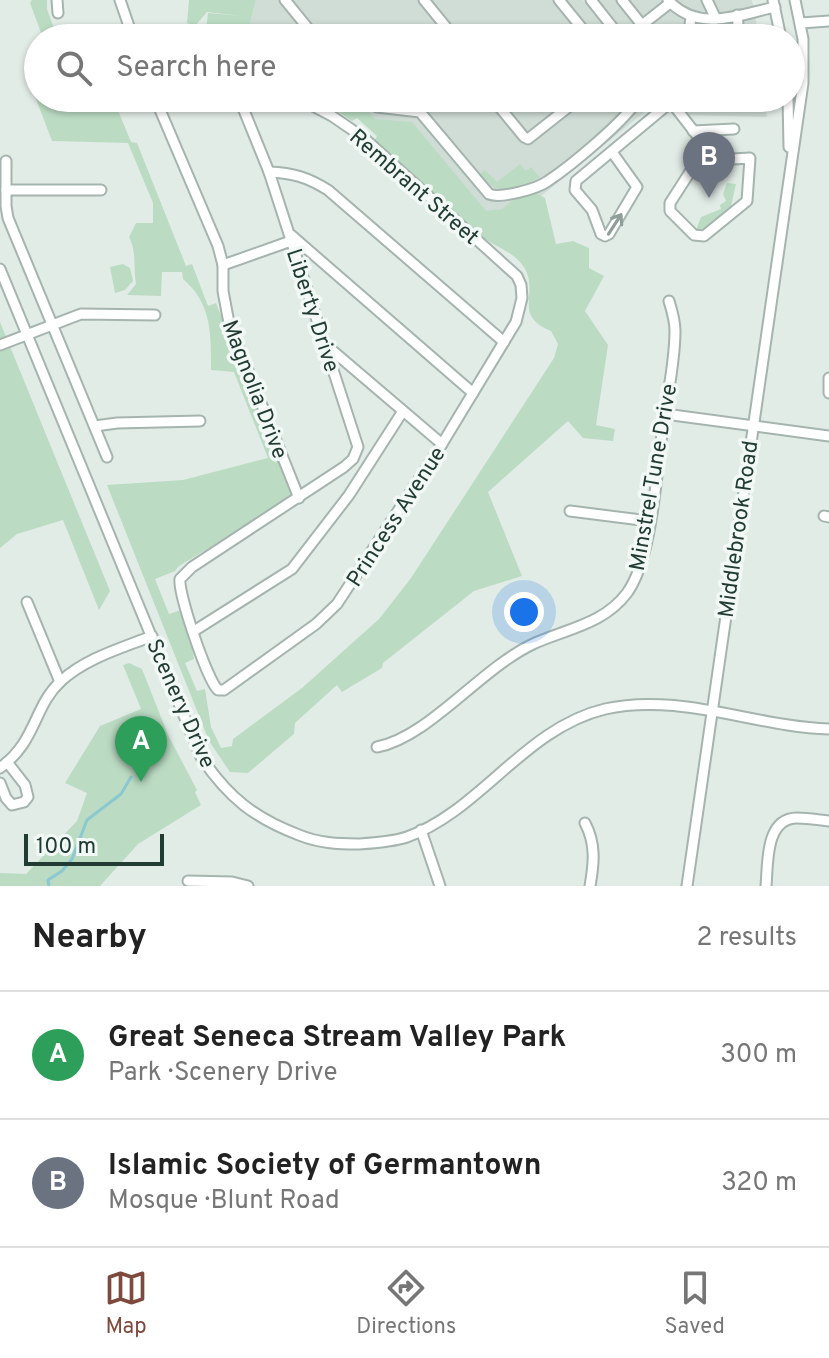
<!DOCTYPE html>
<html lang="en">
<head>
<meta charset="utf-8">
<style>
  body { margin:0; font-family:Overpass,sans-serif; background:#f2f2f2; color:#222 }
  .scale { position:absolute; left:24px; bottom:20px; width:140px; box-sizing:border-box; padding-left:8px; border:4px solid #223c34; border-top:0; font-size:22px; line-height:28px; white-space:nowrap; color:#223c34; -webkit-text-stroke:6px #f2f8f5; paint-order:stroke }
  .you { position:absolute; left:524px; top:612px; width:28px; height:28px; margin:-20px; border:6px solid #fff; border-radius:50%; background:#1a73e8; box-shadow:0 0 0 12px #1a73e833 }
  .badge { display:grid; place-items:center; width:52px; height:52px; border-radius:50%; background:#7e4a3d; color:#fff; font-size:26px; font-weight:700 }
  .pin { position:absolute; translate:-50% -66px; filter:drop-shadow(0 2px 4px #0008) }
  .pin::after { content:''; position:absolute; top:42px; width:28px; height:24px; background:inherit; clip-path:polygon(0 0,100% 0,50% 100%) }
  .list { margin:0; padding:0; list-style:none }
  h2 { display:flex; justify-content:space-between; align-items:center; height:104px; margin:0; padding:0 32px; font-size:34px }
  h2 small { font-size:26px; font-weight:400; color:#767676 }
  .list li { display:grid; grid-template-columns:52px 1fr auto; gap:24px; align-items:center; box-sizing:border-box; height:128px; padding:0 32px; border-top:2px solid #e0e0e0 }
  .list b { display:block; font-size:30px; white-space:nowrap }
  .list p { margin:0; font-size:26px; white-space:nowrap; color:#767676 }
  .list em { font-size:26px; font-style:normal; color:#767676 }
  .icon { flex:none; width:44px; height:44px; fill:none; stroke:currentColor; stroke-width:2; stroke-linecap:round; stroke-linejoin:round }
  .map { position:relative; flex:none; width:829px; height:886px; overflow:hidden }
  .search { position:absolute; background:#fff; box-shadow:0 2px 6px #0004; left:24px; right:24px; top:24px; height:88px; display:flex; align-items:center; gap:20px; box-sizing:border-box; padding:0 28px; border-radius:44px; color:#767676; font-size:30px }
  .sheet { height:360px; background:#fff }
  nav { display:flex; justify-content:space-around; align-items:center; box-sizing:border-box; height:112px; border-top:2px solid #e0e0e0; background:#fff; font-size:22px; color:#767676 }
  nav a { display:grid; justify-items:center; gap:4px }
  nav .on { color:#7e4a3d }
  .map>svg:first-child { display:block }
  .built { fill:#d0dcd6 }
  .green { fill:#bbdcc3 }
  .lines { fill:none; stroke-linecap:round; stroke-linejoin:round }
  .stream { stroke:#8bc8d0; stroke-width:3 }
  .minor-casing { stroke:#a5b4ae; stroke-width:13 }
  .minor { stroke:#fff; stroke-width:9 }
  .oneway { stroke:#909e9a }
  .labels { text-anchor:middle; stroke-width:7; stroke-linejoin:round; paint-order:stroke }
  .street-label { font-size:22px; fill:#223c34; stroke:#f2f8f5 }
</style>
</head>
<body>
<div class="map">
<svg width="829" height="886" viewBox="0 0 829 886">
  <rect width="100%" height="100%" fill="#e2ece7"/>
  <!-- built -->
  <g class="built">
    <path d="M 256,0 L 583,0 L 613,38 L 246,38 Z"/>
    <path d="M 598,0 L 752,0 L 759,38 L 627,38 Z"/>
    <path d="M 345,98 L 662,98 L 493,235 Z"/>
    <path d="M 674,98 L 765,98 L 767,117 L 687,115 Z"/>
  </g>
  <!-- green -->
  <g class="green">
    <path d="M 32,0 L 47,0 L 47,9 L 56,34 L 66,38 L 43,38 L 30,3 Z"/>
    <path d="M 189,0 L 256,0 L 246,38 L 206,33 L 235,38 L 185,38 L 186,29 L 206,30 L 208,13 L 241,16 L 207,12 L 195,26 L 187,23 Z"/>
    <path d="M 28,78 L 38,79 L 38,98 L 113,98 L 131,142 L 137,143 L 186,266 L 192,264 L 208,306 L 216,303 L 293,497 L 179,566 L 175,571 L 155,579 L 169,614 L 181,610 L 189,631 L 194,659 L 185,663 L 197,691 L 205,689 L 211,727 L 221,748 L 232,746 L 233,739 L 302,688 L 379,619 L 411,578 L 554,358 L 558,344 L 551,331 C 508,314 546,287 518,260 C 508,250 492,245 481,236 C 444,206 409,173 374,141 L 377,136 L 357,118 L 352,121 L 332,107 L 310,98 L 356,98 L 375,119 L 412,122 L 486,211 L 502,209 L 517,197 L 536,193 L 545,198 L 556,244 L 573,241 L 589,248 L 589,268 L 604,276 L 585,311 L 608,345 L 596,425 L 615,429 L 613,441 L 583,438 L 568,421 L 488,492 L 522,576 L 474,591 L 383,663 L 382,668 L 342,692 L 337,685 L 295,723 L 294,734 L 248,773 L 230,772 L 209,741 L 107,485 L 183,480 L 268,458 L 234,372 L 211,370 C 211,334 212,304 183,279 L 182,272 L 162,272 L 161,296 L 127,295 L 136,284 C 133,267 137,252 129,237 L 136,223 L 153,223 L 153,203 L 128,143 L 52,141 Z"/>
    <path d="M 520,164 L 526,171 L 531,167 L 540,178 C 512,188 502,200 480,174 L 485,170 L 497,182 Z"/>
    <path d="M 727,183 L 736,184 L 731,206 L 733,208 L 707,228 L 696,230 L 701,217 L 721,209 L 720,205 L 726,201 L 723,194 Z"/>
    <path d="M 123,264 L 130,268 L 133,281 L 125,290 L 115,293 L 110,267 Z"/>
    <path d="M 0,322 L 110,591 L 99,610 L 63,520 L 17,534 L 0,548 Z"/>
    <path d="M 129,663 L 142,669 L 168,735 L 197,790 L 195,792 L 201,805 L 138,844 L 100,886 L 0,886 L 0,873 L 26,874 L 77,821 L 87,793 L 65,783 L 100,726 L 141,709 L 123,665 Z"/>
  </g>
  <g class="lines">
    <!-- stream -->
    <path class="stream" d="M 49,886 L 48,880 L 62,871 L 72,859 L 87,820 L 121,794 L 131,777"/>
    <defs>
      <g id="minor">
        <path d="M 57,0 L 58,13"/>
        <path d="M 120,0 L 133,38"/>
        <path d="M 285,0 L 316,38"/>
        <path d="M 424,0 L 455,38"/>
        <path d="M 559,0 L 590,38"/>
        <path d="M 591,0 L 621,38"/>
        <path d="M 622,0 L 642,25 L 625,38"/>
        <path d="M 668,0 C 698,33 738,15 775,7"/>
        <path d="M 707,0 L 716,19"/>
        <path d="M 773,0 L 781,38"/>
        <path d="M 801,23 L 829,21"/>
        <path d="M 642,25 L 670,3"/>
        <path d="M 688,38 L 691,18"/>
        <path d="M 731,38 L 739,34 L 737,15"/>
        <path d="M 155,98 L 218,246 L 223,265 L 223,291 L 229,323 L 299,498"/>
        <path d="M 239,98 L 269,172 L 358,447 L 353,459 L 344,467 L 192,567 L 180,579 C 178,593 207,680 218,690 L 224,690 L 316,624 L 337,604 L 442,444 L 516,322 L 522,298 L 521,285 L 517,276 L 364,138 L 332,116 L 313,106 L 284,98"/>
        <path d="M 366,98 L 377,107 L 420,112 L 489,194 C 500,199 537,189 548,181 C 572,165 625,121 639,98"/>
        <path d="M 492,98 L 524,137 L 528,139 L 580,98"/>
        <path d="M 668,98 L 703,143 L 705,160"/>
        <path d="M 788,98 L 789,147"/>
        <path d="M 693,131 L 734,129"/>
        <path d="M 612,152 L 637,187 L 609,234 L 605,236 L 601,234 L 592,210 L 575,190 L 576,181 L 671,102"/>
        <path d="M 750,158 L 747,201 L 704,236 L 694,235 L 670,211 L 670,203 L 697,161 Z"/>
        <path d="M 6,161 L 6,206 L 8,218 L 107,457"/>
        <path d="M 269,172 C 293,173 307,177 328,190 L 504,342"/>
        <path d="M 6,190 L 101,190"/>
        <path d="M 291,235 L 473,393"/>
        <path d="M 223,265 L 291,241"/>
        <path d="M 0,269 L 201,757 C 228,797 254,818 299,835 C 319,843 337,844 358,844 C 374,843 392,842 407,837 C 480,811 525,728 605,709 C 679,692 756,727 829,729"/>
        <path d="M 0,345 L 81,314 L 155,315"/>
        <path d="M 327,346 L 442,444"/>
        <path d="M 829,378 L 829,393"/>
        <path d="M 665,414 L 829,436"/>
        <path d="M 95,426 L 117,423 L 200,421"/>
        <path d="M 570,511 L 649,521"/>
        <path d="M 824,516 L 829,517"/>
        <path d="M 27,602 L 60,682"/>
        <path d="M 194,631 L 292,569 L 349,495 L 403,411"/>
        <path d="M 377,747 C 429,737 480,669 533,644 C 566,629 604,624 627,593 C 653,557 656,472 663,427 C 667,396 675,363 675,331 C 675,320 672,311 669,301"/>
        <path d="M 0,768 C 37,741 33,707 61,681 C 86,658 122,648 152,636"/>
        <path d="M 0,783 L 6,798 L 12,805 L 24,802 L 28,797 L 25,785 L 7,762"/>
        <path d="M 585,823 C 596,844 594,863 590,886"/>
        <path d="M 421,830 L 440,886"/>
        <path d="M 188,881 L 232,882 L 248,886"/>
        <path d="M 687,886 L 803,83 L 803,39 L 795,0"/>
        <path d="M 766,886 C 768,864 765,818 797,818 C 807,818 819,820 829,821"/>
      </g>
    </defs>
    <!-- minor casing -->
    <use href="#minor" class="minor-casing"/>
    <!-- minor -->
    <use href="#minor" class="minor"/>
  </g>
  <!-- one-way arrows -->
  <defs><path id="oneway-shaft" d="M-6 0H5M1.5-3L5.5 0L1.5 3" fill="none" stroke-width="1.6" stroke-linecap="round" stroke-linejoin="round" transform="scale(2)"/></defs>
  <use class="oneway" href="#oneway-shaft" transform="translate(615 224) rotate(-57)"/>
  <g class="labels">
    <!-- street labels -->
    <g class="street-label">
      <text transform="translate(415 186) rotate(41)" y="8">Rembrant Street</text>
      <text transform="translate(314 310) rotate(72)" y="8">Liberty Drive</text>
      <text transform="translate(256 389) rotate(69)" y="8">Magnolia Drive</text>
      <text transform="translate(652 477) rotate(-80)" y="8">Minstrel Tune Drive</text>
      <text transform="translate(395 516) rotate(-57)" y="8">Princess Avenue</text>
      <text transform="translate(737 529) rotate(-82)" y="8">Middlebrook Road</text>
      <text transform="translate(182 703) rotate(66)" y="8">Scenery Drive</text>
    </g>
  </g>
</svg>
<div class="scale">100 m</div>
<div class="you"></div>
<div class="pin badge" style="left:141px;top:782px;background:#2e9e5b">A</div>
<div class="pin badge" style="left:709px;top:198px;background:#6b7280">B</div>
<div class="search"><svg class="icon" aria-label="search" viewBox="0 0 24 24"><circle cx="10" cy="10" r="6"/><path d="M15 15l6 6"/></svg>Search here</div>
</div>
<section class="sheet">
<h2>Nearby<small>2 results</small></h2>
<ul class="list">
<li><span class="badge" style="background:#2e9e5b">A</span><div><b>Great Seneca Stream Valley Park</b><p>Park · Scenery Drive</p></div><em>300 m</em></li>
<li><span class="badge" style="background:#6b7280">B</span><div><b>Islamic Society of Germantown</b><p>Mosque · Blunt Road</p></div><em>320 m</em></li>
</ul>
</section>
<nav>
<a class="on"><svg class="icon" aria-label="map" viewBox="0 0 24 24"><path d="M3 6l6-2 6 2 6-2v14l-6 2-6-2-6 2zM9 4v14M15 6v14"/></svg>Map</a>
<a><svg class="icon" aria-label="directions" viewBox="0 0 24 24"><path d="M12 3l9 9-9 9-9-9zM9 14v-3h6M13 9l2 2-2 2"/></svg>Directions</a>
<a><svg class="icon" aria-label="saved" viewBox="0 0 24 24"><path d="M7 4h10v16l-5-4-5 4z"/></svg>Saved</a>
</nav>
</body>
</html>
